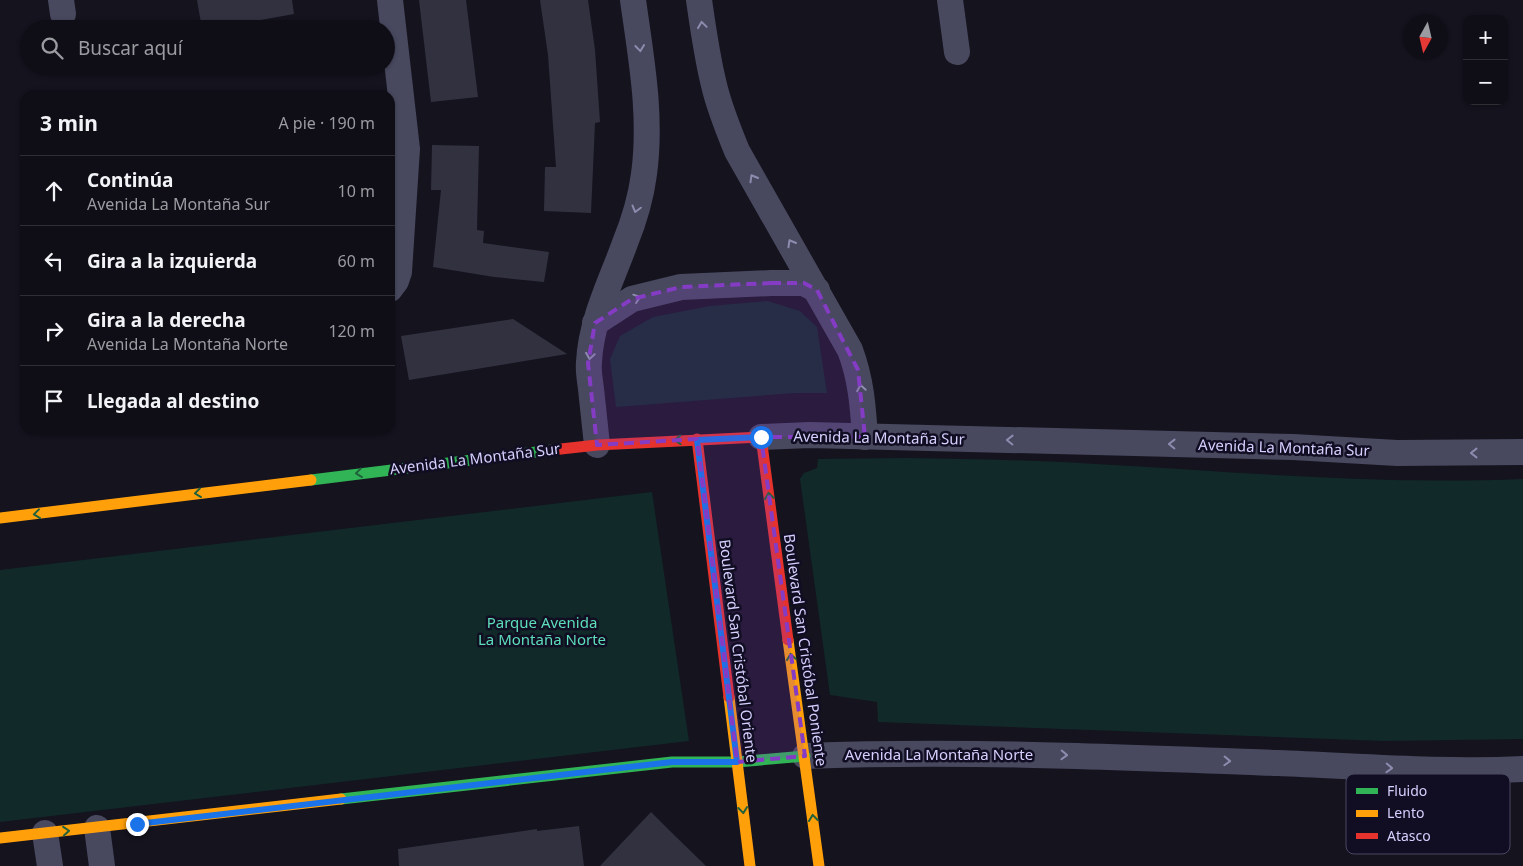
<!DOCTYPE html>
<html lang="es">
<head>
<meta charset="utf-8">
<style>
  body { margin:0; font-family:"Noto Sans",sans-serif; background:#1d1c23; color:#f1f3f6 }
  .controls { position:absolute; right:15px; top:15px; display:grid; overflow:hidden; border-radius:10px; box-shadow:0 1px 4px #0004 }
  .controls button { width:45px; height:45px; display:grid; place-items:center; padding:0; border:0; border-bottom:1px solid #2f2e35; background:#0f0e16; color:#f1f3f6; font:25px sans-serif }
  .compass { position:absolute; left:1403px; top:15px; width:45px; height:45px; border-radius:50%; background:#0f0e16; box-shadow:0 1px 4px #0004; rotate:188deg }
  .stop { position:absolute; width:15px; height:15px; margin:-11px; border:4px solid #1a73e8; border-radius:50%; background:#fff }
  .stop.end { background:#1a73e8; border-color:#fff; box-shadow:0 1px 5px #0008 }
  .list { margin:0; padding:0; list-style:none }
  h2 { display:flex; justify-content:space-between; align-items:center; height:65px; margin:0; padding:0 20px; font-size:21px }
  h2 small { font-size:16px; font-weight:400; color:#9b9ca1 }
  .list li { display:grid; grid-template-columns:32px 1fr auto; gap:15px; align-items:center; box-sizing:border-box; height:70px; padding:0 20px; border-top:1px solid #2f2e35 }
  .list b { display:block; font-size:19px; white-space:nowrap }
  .list p { margin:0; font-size:16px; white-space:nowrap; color:#9b9ca1 }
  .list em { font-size:16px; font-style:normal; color:#9b9ca1 }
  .icon { flex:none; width:28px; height:28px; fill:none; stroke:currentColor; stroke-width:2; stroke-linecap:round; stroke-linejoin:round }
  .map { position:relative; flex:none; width:1523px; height:866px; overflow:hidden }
  .search { position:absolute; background:#0f0e16; box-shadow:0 1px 4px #0004; left:20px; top:20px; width:375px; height:55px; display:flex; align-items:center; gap:12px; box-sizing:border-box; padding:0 18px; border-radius:28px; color:#9b9ca1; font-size:19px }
  .panel { position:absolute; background:#0f0e16; box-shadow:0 1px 4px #0004; left:20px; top:90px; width:375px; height:345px; border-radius:15px }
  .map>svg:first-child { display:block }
  .green { fill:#112929 }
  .building { fill:#323140 }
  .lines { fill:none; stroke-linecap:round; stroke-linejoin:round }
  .street { stroke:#48485f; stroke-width:26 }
  .fast { stroke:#30b455; stroke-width:11 }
  .slow { stroke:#ff9f0a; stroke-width:11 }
  .jam { stroke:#e5322d; stroke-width:11 }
  .oneway { stroke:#8e8cae }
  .oneway2 { stroke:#20613c }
  .route { stroke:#1a73e8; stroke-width:6 }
  .marked { fill:#843cc5; fill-opacity:0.2; stroke:#843cc5; stroke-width:4; stroke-dasharray:10 6; stroke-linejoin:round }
  .labels { text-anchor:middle; stroke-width:5; stroke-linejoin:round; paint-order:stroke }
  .street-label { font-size:15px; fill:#d5d0fe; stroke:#110e23 }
  .park-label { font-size:15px; fill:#5ddebb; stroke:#110e23 }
  .key { fill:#110e23; stroke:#4c4865; stroke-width:1 }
  .key-label { font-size:14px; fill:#d5d0fe }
</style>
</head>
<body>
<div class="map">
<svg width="1523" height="866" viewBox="0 0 1523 866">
  <rect width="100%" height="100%" fill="#14131e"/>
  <!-- green -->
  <g class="green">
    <path d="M 768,301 L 800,311 L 817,327 L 827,393 L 795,393 L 616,407 L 610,359 L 620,336 L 653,317 L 710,306 Z"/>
    <path d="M 906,458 C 969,459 1033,460 1096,464 C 1238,472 1381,485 1523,479 L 1523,739 L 1384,741 L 878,722 L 877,702 L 830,695 L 800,479 L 804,473 L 817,468 L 818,459 Z"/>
    <path d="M 652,492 L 689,741 L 0,822 L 0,570 Z"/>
  </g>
  <!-- building -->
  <g class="building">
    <path d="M 197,0 L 292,0 L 294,14 L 228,26 L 228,29 L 202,29 Z"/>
    <path d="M 419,0 L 466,0 L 478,97 L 431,102 Z"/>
    <path d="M 540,0 L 588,0 L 595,50 L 600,122 L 595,123 L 591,213 L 544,211 L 545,167 L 556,167 L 548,55 Z"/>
    <path d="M 432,145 L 479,146 L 477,230 L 484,231 L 483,243 L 549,252 L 544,282 L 494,277 L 433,267 L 441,190 L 431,190 Z"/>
    <path d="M 513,319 L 567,354 L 409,380 L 401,336 Z"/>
    <path d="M 651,812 L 670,831 L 706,866 L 600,866 Z"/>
    <path d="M 579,826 L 584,866 L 399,866 L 398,849 L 537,829 L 537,831 Z"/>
  </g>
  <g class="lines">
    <!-- street -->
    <g class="street">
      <path d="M 61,0 L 63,14"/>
      <path d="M 699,0 C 703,28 707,57 714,85 C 719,107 728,129 737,151 L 850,350 C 861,379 863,406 865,437"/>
      <path d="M 950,0 L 957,52"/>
      <path d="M 390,289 L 396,281 L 399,272 L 407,149 L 390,0"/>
      <path d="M 595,323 L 632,299 L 681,287 L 771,283 L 804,283 L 817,290"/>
      <path d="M 761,437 L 810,435 L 1293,447 L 1397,453 L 1523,452"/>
      <path d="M 597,445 C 595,426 593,407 591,389 C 590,380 588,371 589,362 C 591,320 611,282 625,243 C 634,221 641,197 644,174 C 652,115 641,58 633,0"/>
      <path d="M 805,756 C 963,750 1120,757 1278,763 C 1359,766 1441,773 1523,769"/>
      <path d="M 97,828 L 102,866"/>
      <path d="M 45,833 L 50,866"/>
    </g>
    <!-- fast -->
    <g class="fast">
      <path d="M 311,480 L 552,450"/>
      <path d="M 341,799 L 672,762 L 737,762 L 805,756"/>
    </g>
    <!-- slow -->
    <g class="slow">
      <path d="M 0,518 L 311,480"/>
      <path d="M 788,640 L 819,866"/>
      <path d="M 729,697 L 750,866"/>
      <path d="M 0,838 L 341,799"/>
    </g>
    <!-- jam -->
    <g class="jam">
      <path d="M 697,439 L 729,697"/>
      <path d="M 552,450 L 597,445 L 761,437 L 788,640"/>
    </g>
  </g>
  <!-- one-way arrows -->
  <defs><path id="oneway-chevron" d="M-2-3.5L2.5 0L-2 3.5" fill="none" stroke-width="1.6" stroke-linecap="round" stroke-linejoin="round" transform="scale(1.25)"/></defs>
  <g class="oneway">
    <use href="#oneway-chevron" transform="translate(702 25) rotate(-98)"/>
    <use href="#oneway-chevron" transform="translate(640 48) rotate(83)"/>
    <use href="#oneway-chevron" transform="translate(753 178) rotate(-120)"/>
    <use href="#oneway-chevron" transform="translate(636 209) rotate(105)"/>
    <use href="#oneway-chevron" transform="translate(791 243) rotate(-120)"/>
    <use href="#oneway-chevron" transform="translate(637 298) rotate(-19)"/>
    <use href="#oneway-chevron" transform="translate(590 356) rotate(99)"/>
    <use href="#oneway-chevron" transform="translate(861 388) rotate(-99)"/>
    <use href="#oneway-chevron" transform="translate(1010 440) rotate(-179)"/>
    <use href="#oneway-chevron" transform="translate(1172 444) rotate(-179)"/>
    <use href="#oneway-chevron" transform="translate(1474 453) rotate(-180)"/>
    <use href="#oneway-chevron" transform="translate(1064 755) rotate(2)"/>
    <use href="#oneway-chevron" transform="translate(1227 761) rotate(2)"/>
    <use href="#oneway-chevron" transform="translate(1389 768) rotate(2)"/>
  </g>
  <g class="oneway2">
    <use href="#oneway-chevron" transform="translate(678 440) rotate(178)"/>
    <use href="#oneway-chevron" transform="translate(359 473) rotate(173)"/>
    <use href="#oneway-chevron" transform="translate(198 493) rotate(173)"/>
    <use href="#oneway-chevron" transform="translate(769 496) rotate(-98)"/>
    <use href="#oneway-chevron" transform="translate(37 514) rotate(173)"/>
    <use href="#oneway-chevron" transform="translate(791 657) rotate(-98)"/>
    <use href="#oneway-chevron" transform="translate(743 810) rotate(83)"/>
    <use href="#oneway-chevron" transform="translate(813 818) rotate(-97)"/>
    <use href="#oneway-chevron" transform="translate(66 831) rotate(-5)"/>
  </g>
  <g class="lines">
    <!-- route -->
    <path class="route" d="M 137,824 L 672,762 L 737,762 L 697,440 L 761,437"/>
  </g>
  <!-- marked area -->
  <path class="marked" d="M 771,283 L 804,283 L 817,290 L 858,370 L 865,437 L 761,437 L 805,756 L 737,762 L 697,439 L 597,445 L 588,363 L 595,323 L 632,299 L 681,287 Z"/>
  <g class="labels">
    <!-- street labels -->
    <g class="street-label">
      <text transform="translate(879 438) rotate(1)" y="5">Avenida La Montaña Sur</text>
      <text transform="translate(1284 448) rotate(2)" y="5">Avenida La Montaña Sur</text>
      <text transform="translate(475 459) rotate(-7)" y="5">Avenida La Montaña Sur</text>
      <text transform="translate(805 650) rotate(82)" y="5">Boulevard San Cristóbal Poniente</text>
      <text transform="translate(738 651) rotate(83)" y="5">Boulevard San Cristóbal Oriente</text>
      <text x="939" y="760">Avenida La Montaña Norte</text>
    </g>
    <!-- park labels -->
    <g class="park-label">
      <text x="542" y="628">Parque Avenida<tspan x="542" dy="17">La Montaña Norte</tspan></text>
    </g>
  </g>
  <!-- legend -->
  <rect x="1346" y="774" width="164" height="80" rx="8" class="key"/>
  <rect x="1356" y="788" width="22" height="6" fill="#30b455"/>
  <rect x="1356" y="810" width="22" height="7" fill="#ff9f0a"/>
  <rect x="1356" y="833" width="22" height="6" fill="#e5322d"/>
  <g class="key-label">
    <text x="1387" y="796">Fluido</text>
    <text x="1387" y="818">Lento</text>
    <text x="1387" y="841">Atasco</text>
  </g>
</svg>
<div class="controls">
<button>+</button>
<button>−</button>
</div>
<svg class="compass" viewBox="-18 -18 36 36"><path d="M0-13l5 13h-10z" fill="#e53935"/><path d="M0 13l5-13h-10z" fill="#9b9ca1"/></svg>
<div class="stop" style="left:761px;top:437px"></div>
<div class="stop end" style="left:137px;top:824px"></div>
<div class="search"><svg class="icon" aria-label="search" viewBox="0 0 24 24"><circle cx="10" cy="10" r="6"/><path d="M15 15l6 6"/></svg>Buscar aquí</div>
<section class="panel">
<h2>3 min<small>A pie · 190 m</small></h2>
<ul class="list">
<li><svg class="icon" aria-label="ahead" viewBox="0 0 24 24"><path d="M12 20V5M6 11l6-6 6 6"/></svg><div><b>Continúa</b><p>Avenida La Montaña Sur</p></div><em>10 m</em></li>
<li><svg class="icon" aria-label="left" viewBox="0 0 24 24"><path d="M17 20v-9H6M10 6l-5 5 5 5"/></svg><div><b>Gira a la izquierda</b></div><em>60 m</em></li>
<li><svg class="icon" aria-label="right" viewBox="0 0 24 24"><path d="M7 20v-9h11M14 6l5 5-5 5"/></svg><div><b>Gira a la derecha</b><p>Avenida La Montaña Norte</p></div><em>120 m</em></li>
<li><svg class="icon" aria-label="arrive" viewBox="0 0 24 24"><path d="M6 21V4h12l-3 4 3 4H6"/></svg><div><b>Llegada al destino</b></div></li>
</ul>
</section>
</div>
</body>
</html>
